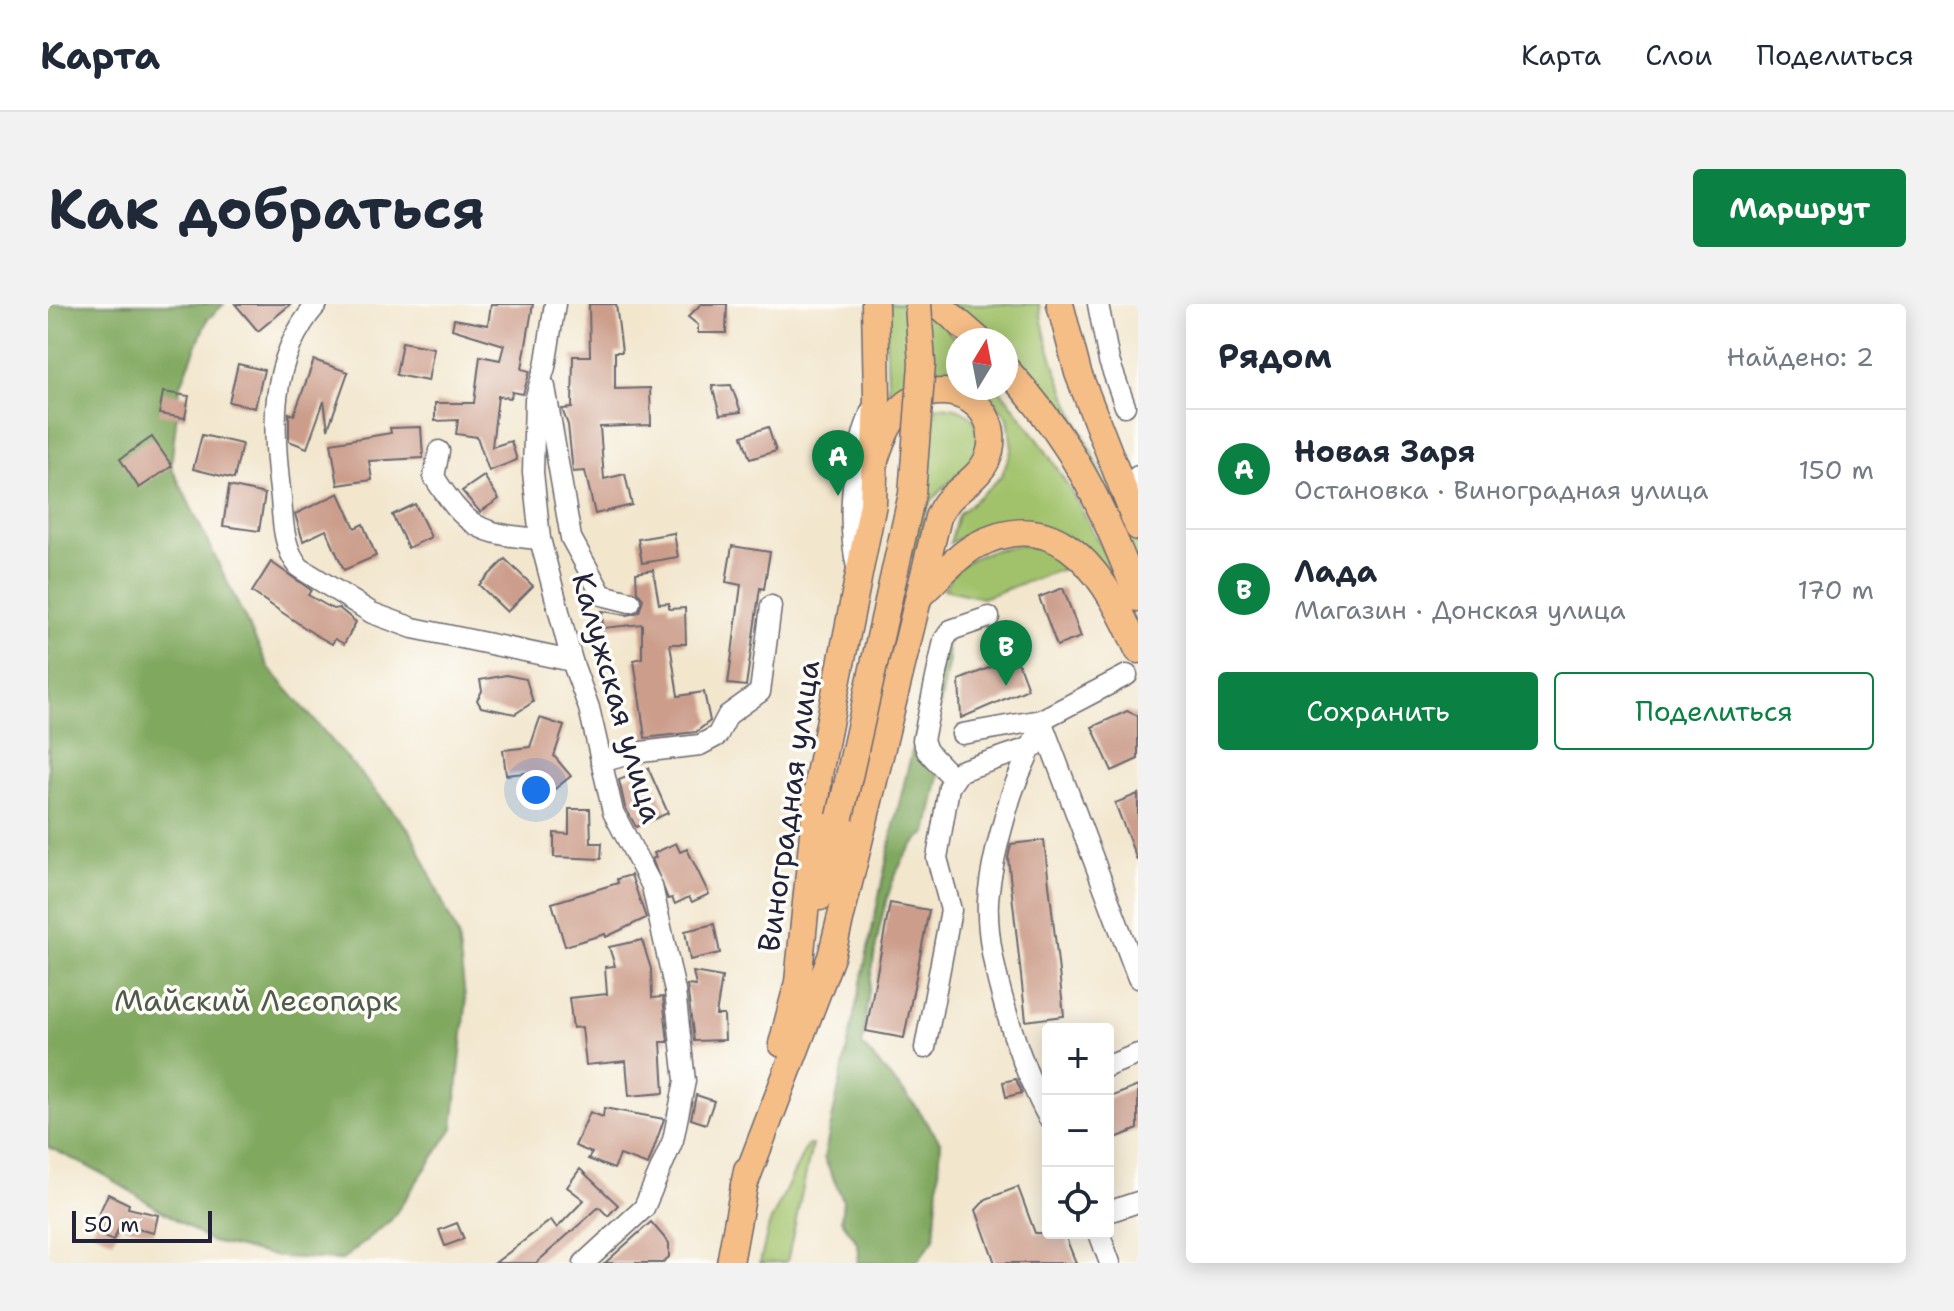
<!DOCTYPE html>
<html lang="ru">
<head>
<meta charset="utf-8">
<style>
  body { margin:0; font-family:"Shantell Sans",sans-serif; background:#f2f2f3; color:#1f2937 }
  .controls { position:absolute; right:24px; bottom:24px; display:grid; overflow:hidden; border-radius:8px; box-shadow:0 4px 20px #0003 }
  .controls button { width:72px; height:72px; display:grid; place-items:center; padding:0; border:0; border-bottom:2px solid #e0e1e3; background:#fff; color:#1f2937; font:40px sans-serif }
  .compass { position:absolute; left:898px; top:24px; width:72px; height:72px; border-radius:50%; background:#fff; box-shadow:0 4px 20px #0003; rotate:10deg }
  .scale { position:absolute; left:24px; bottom:20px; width:140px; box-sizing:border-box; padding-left:8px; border:4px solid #22223b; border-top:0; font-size:22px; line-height:28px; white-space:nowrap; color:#22223b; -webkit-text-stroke:6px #fdfcf7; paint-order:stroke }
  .you { position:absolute; left:488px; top:486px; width:28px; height:28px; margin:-20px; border:6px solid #fff; border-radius:50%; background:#1a73e8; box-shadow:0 0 0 12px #1a73e833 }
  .badge { display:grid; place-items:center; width:52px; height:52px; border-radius:50%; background:#0b8043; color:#fff; font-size:26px; font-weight:700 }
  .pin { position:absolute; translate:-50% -66px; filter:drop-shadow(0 2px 4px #0008) }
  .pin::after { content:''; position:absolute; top:42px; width:28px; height:24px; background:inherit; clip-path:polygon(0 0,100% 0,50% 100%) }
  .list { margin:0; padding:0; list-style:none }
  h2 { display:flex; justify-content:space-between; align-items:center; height:104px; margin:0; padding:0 32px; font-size:34px }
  h2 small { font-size:26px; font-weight:400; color:#747a83 }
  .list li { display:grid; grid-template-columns:52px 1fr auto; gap:24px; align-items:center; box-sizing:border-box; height:120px; padding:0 32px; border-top:2px solid #e0e1e3 }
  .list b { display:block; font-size:30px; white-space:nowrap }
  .list p { margin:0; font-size:26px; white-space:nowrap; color:#747a83 }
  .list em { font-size:26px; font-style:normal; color:#747a83 }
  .actions { display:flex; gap:16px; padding:24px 32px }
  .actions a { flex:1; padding:18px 0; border:2px solid #0b8043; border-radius:8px; text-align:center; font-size:28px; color:#0b8043 }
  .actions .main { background:#0b8043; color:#fff }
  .icon { flex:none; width:44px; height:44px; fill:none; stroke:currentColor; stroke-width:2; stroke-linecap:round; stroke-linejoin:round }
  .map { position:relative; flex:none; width:1090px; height:959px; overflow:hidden; border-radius:8px }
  header { display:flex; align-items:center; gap:48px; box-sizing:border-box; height:112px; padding:0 40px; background:#fff; border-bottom:2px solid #e0e1e3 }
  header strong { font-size:38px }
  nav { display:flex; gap:44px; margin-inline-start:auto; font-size:28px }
  .intro { display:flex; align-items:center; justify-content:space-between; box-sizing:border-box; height:192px; padding:0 48px }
  h1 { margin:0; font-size:56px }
  .button { padding:20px 36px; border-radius:8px; background:#0b8043; color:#fff; font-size:28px; font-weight:700 }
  main { display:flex; gap:48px; padding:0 48px }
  aside { flex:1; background:#fff; border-radius:8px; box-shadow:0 4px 20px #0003 }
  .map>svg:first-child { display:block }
  .green { fill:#a1c26b; stroke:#627253; stroke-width:2 }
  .forest { fill:#80a85f; stroke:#51654d; stroke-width:2 }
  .building { fill:#cc9d8b }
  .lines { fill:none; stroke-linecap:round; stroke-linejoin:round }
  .minor-casing { stroke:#6b676e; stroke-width:23 }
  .major-casing { stroke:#6b676e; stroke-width:29 }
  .minor { stroke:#fff; stroke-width:20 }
  .major { stroke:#f6be87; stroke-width:26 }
  .major-bridge-casing { stroke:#6b676e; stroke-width:29; stroke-linecap:butt }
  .major-bridge { stroke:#f6be87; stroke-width:26 }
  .labels { text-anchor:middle; stroke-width:7; stroke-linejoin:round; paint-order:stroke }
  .street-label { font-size:30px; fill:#22223b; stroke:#fdfcf7 }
  .park-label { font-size:30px; fill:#4e5a4c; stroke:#fdfcf7 }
</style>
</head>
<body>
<header>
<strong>Карта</strong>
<nav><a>Карта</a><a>Слои</a><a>Поделиться</a></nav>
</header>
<div class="intro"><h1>Как добраться</h1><a class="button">Маршрут</a></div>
<main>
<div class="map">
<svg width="1090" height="959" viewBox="0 0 1090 959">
  <rect width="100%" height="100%" fill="#fdfcf7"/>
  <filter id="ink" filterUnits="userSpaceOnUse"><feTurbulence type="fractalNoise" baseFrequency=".0125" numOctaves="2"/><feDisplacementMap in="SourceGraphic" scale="16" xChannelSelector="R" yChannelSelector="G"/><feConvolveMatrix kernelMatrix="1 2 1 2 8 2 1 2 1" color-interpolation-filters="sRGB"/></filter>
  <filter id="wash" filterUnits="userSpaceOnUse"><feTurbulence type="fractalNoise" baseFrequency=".006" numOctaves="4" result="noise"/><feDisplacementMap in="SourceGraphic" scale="32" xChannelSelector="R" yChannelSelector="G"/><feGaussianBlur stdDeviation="1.8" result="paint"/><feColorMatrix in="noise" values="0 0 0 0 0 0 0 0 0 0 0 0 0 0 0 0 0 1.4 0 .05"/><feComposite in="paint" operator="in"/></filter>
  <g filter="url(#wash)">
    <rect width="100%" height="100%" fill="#f2e6cd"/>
    <!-- green -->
    <g class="green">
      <path d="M 836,0 L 877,0 L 910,38 L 910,74 C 882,70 866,78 846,97 L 841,95 Z"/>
      <path d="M 904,0 L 991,0 C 1004,87 1057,164 1090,244 L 1090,268 L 958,57 L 958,36 L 938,36 Z"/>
      <path d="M 935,84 L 950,84 C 1012,156 1053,237 1090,324 L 1064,279 L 974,218 L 946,218 L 902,239 L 910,211 L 953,173 L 964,145 L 960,114 Z"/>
      <path d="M 888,102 C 903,102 918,104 927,118 C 948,155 900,172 883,198 C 873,212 872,236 868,253 L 862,252 Z"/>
      <path d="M 975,241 L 1001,248 L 1023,262 L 934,294 L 896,285 C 911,252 943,245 975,241 Z"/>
      <path d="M 759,841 L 764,841 L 739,958 L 712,959 L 721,921 Z"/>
    </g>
    <!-- forest -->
    <g class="forest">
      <path d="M 0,0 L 176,0 L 159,16 L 132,83 L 123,162 L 221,364 L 363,528 L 410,632 L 418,702 L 405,824 L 343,916 L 294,956 L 233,953 L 164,938 L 51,868 L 0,843 Z"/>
      <path d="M 895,320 L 901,356 L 886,431 L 891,472 L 879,529 C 830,558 822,687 814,741 L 866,800 L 893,839 L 886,935 L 868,959 L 809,959 C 816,940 803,931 793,916 L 795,896 L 776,854 L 846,521 Z"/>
    </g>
    <g id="blocks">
      <!-- building -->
      <g class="building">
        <path d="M 187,0 L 243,0 L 210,27 Z"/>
        <path d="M 443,0 L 485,0 L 474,65 L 482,67 L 475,90 L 464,88 L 463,94 L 450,92 L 444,143 L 463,137 L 469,156 L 441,167 L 429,133 L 408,130 L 410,116 L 387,117 L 387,99 L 426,99 L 432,52 L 452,56 L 456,41 L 404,25 L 406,15 L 440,21 Z"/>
        <path d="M 541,0 L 568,0 L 574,48 L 567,48 L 567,85 L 602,84 L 603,121 L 552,123 L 556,175 L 577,170 L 584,201 L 547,210 L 537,167 L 525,168 L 520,121 L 514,105 L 524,104 L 525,52 L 542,52 Z"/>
        <path d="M 653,0 L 679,0 L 678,29 L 650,29 L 650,21 L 640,13 Z"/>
        <path d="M 354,38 L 386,44 L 380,77 L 348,71 Z"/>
        <path d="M 266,56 L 300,68 L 280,125 L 276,97 L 259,144 L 241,137 L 241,109 L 246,111 Z"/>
        <path d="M 190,60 L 216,66 L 207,104 L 181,98 Z"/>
        <path d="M 683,81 L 693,108 L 672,111 L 664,82 Z"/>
        <path d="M 115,88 L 141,92 L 137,114 L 111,110 Z"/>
        <path d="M 373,123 L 375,154 L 321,157 L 324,176 L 290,181 L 283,139 L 343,129 L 342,124 Z"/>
        <path d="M 720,123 L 728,147 L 702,155 L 694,132 Z"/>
        <path d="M 154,131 L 194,140 L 186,175 L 145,165 Z"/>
        <path d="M 104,133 L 124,162 L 91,184 L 72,155 Z"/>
        <path d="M 436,172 L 451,195 L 432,208 L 414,187 Z"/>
        <path d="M 181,182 L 217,190 L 211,227 L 175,222 Z"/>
        <path d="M 291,189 L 307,224 L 315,220 L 328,252 L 296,266 L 278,226 L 255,237 L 247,210 Z"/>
        <path d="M 367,200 L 383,233 L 360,244 L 344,211 Z"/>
        <path d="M 626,229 L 630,253 L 594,259 L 590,235 Z"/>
        <path d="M 684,242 L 722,248 L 716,285 L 712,284 L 698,382 L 680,380 L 693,281 L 678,278 Z"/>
        <path d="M 457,255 L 485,282 L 459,308 L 431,281 Z"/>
        <path d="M 223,258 L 263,286 L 260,291 L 285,305 L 291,304 L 308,318 L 296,340 L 287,335 L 284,340 L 266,330 L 204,288 Z"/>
        <path d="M 605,266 L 611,300 L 621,299 L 621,305 L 637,304 L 638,340 L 622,340 L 630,392 L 656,388 L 662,417 L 648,428 L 597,434 L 586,356 L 594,354 L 594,320 L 555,324 L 554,307 L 580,311 L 591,308 L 595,295 L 589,288 L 588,269 Z"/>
        <path d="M 1015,284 L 1033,333 L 1009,342 L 991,293 Z"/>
        <path d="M 968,353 L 980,385 L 913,414 L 911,376 Z"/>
        <path d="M 458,371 L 478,375 L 485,398 L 467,410 L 433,403 L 429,396 L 434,387 L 432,376 Z"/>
        <path d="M 1079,407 L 1090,412 L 1090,455 L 1064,467 L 1044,423 Z"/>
        <path d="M 492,414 L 516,422 L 506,452 L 523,472 L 503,488 L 486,468 L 458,471 L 455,446 L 482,443 Z"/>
        <path d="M 600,464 L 620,509 L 588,523 L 577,503 L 571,476 Z"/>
        <path d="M 1090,490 L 1090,556 L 1089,556 L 1067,499 Z"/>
        <path d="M 521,505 L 542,505 L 543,539 L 554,539 L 553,555 L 506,553 L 506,529 L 521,530 Z"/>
        <path d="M 996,536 L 1016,712 L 978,717 L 960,554 L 963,540 Z"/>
        <path d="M 628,539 L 632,548 L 639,545 L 661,590 L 644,598 L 641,593 L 627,600 L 624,594 L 620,595 L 604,555 L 608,553 L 606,549 Z"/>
        <path d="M 583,571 L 598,614 L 558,633 L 557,630 L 517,642 L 504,599 L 570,579 L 569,575 Z"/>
        <path d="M 842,599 L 881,606 L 856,734 L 818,727 Z"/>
        <path d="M 666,620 L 672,649 L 642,656 L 637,627 Z"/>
        <path d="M 594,636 L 603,665 L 604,694 L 615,693 L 620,738 L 613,738 L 616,789 L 581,792 L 578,757 L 538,761 L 534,723 L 525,724 L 521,694 L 559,690 L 557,663 L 567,662 L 561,643 Z"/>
        <path d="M 645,668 L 674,673 L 668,711 L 676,711 L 677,736 L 646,737 L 639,681 L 648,682 Z"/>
        <path d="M 968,775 L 974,789 L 958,793 L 955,778 Z"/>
        <path d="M 1090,782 L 1090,825 L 1060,837 L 1060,794 Z"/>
        <path d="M 648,791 L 666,797 L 658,820 L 643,815 Z"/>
        <path d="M 556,804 L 616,815 L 600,861 L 572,851 L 566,865 L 540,855 L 544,849 L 527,842 L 542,808 L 555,813 Z"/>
        <path d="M 532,865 L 570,901 L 560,912 L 551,903 L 488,959 L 447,959 L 503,916 L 509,924 L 536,896 L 519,883 Z"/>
        <path d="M 970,883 L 987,929 L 1016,929 L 1028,959 L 947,959 L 928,906 L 938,895 Z"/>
        <path d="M 60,890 L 81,900 L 80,904 L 110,911 L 106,929 L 72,921 L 65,937 L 43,927 Z"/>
        <path d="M 603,918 L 621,939 L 621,953 L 614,959 L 557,959 Z"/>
        <path d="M 409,919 L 416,935 L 397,942 L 391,926 Z"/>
      </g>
    </g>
  </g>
  <g filter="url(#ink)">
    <use href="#blocks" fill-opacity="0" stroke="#6b676e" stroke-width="2"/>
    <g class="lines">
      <defs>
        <g id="minor">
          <path d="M 269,0 C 220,56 224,124 233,194 C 235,219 235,244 252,264 L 324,309 L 365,324 L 524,357"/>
          <path d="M 507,0 L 497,63 L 487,96 L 485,168 L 492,235 L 524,357 L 541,404 L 565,508 L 604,582 L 627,687 L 637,777 L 625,836 L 596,904 L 536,959"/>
          <path d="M 1050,0 L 1061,57 L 1077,102"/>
          <path d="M 497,83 L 523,234 L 554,291 L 582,298"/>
          <path d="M 391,147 L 386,173 C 419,224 431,230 492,235"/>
          <path d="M 1083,205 L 1090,172"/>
          <path d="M 809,264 C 798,212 804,157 823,107"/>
          <path d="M 914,430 L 993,416 L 1090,674"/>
          <path d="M 553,458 L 585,449 L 652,441 L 669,432 L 680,411 L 712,388 L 723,302"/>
          <path d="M 905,474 L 879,447 L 875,436 L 896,336 L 903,326 L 941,313"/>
          <path d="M 877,744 L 903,606 L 889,554 L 901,483 L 912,467 L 987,442"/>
          <path d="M 1060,762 L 1090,750"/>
          <path d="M 1000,813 C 972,761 937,657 940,597 C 942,565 953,526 962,495 C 970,468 986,444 993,416 L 1079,371"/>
          <path d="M 1060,908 L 1090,898"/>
          <path d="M 1051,929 L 1062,959"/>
        </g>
        <g id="major">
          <path d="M 890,0 L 931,36"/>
          <path d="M 1012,0 L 1030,69 L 1090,223"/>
          <path d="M 958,65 C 1026,138 1055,203 1090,294"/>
          <path d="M 871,292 C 889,276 906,254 927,242 C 1015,195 1061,280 1090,346"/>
          <path d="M 772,593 L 792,513"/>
          <path d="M 734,740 L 750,678 L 771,470 L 825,200 L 829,93 L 827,0"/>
          <path d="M 696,881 L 783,653 L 890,213 C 901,184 934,179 942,147 C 952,102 905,74 866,95 C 844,107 834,134 827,156"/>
          <path d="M 682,959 L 699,866"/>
        </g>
      </defs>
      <!-- minor casing -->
      <use href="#minor" class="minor-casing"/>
      <!-- major casing -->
      <use href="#major" class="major-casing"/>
      <!-- minor -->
      <use href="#minor" class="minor"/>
      <!-- major -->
      <use href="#major" class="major"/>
      <defs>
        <path id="major-bridge" d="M 792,513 L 864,190 L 874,60 L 870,0"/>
      </defs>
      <!-- major-bridge casing -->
      <use href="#major-bridge" class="major-bridge-casing"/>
      <!-- major-bridge -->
      <use href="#major-bridge" class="major-bridge"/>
    </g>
  </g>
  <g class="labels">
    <!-- street labels -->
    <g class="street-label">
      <text transform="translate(569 394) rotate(74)" y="10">Калужская улица</text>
      <text transform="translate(741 502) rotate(-82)" y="10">Виноградная улица</text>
    </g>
    <!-- park labels -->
    <g class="park-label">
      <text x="208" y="707">Майский Лесопарк</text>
    </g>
  </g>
</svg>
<div class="controls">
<button>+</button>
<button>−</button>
<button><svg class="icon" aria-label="locate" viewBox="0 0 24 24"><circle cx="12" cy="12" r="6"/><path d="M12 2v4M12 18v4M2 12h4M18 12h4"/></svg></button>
</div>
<svg class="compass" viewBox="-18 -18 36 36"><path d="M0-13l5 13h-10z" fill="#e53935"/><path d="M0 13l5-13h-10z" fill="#747a83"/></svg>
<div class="scale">50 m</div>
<div class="you"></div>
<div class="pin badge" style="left:790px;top:192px">A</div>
<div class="pin badge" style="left:958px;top:382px">B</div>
</div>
<aside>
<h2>Рядом<small>Найдено: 2</small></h2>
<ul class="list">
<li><span class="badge">A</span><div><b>Новая Заря</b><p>Остановка · Виноградная улица</p></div><em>150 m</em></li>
<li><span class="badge">B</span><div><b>Лада</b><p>Магазин · Донская улица</p></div><em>170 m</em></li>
</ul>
<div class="actions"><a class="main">Сохранить</a><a>Поделиться</a></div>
</aside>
</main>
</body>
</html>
